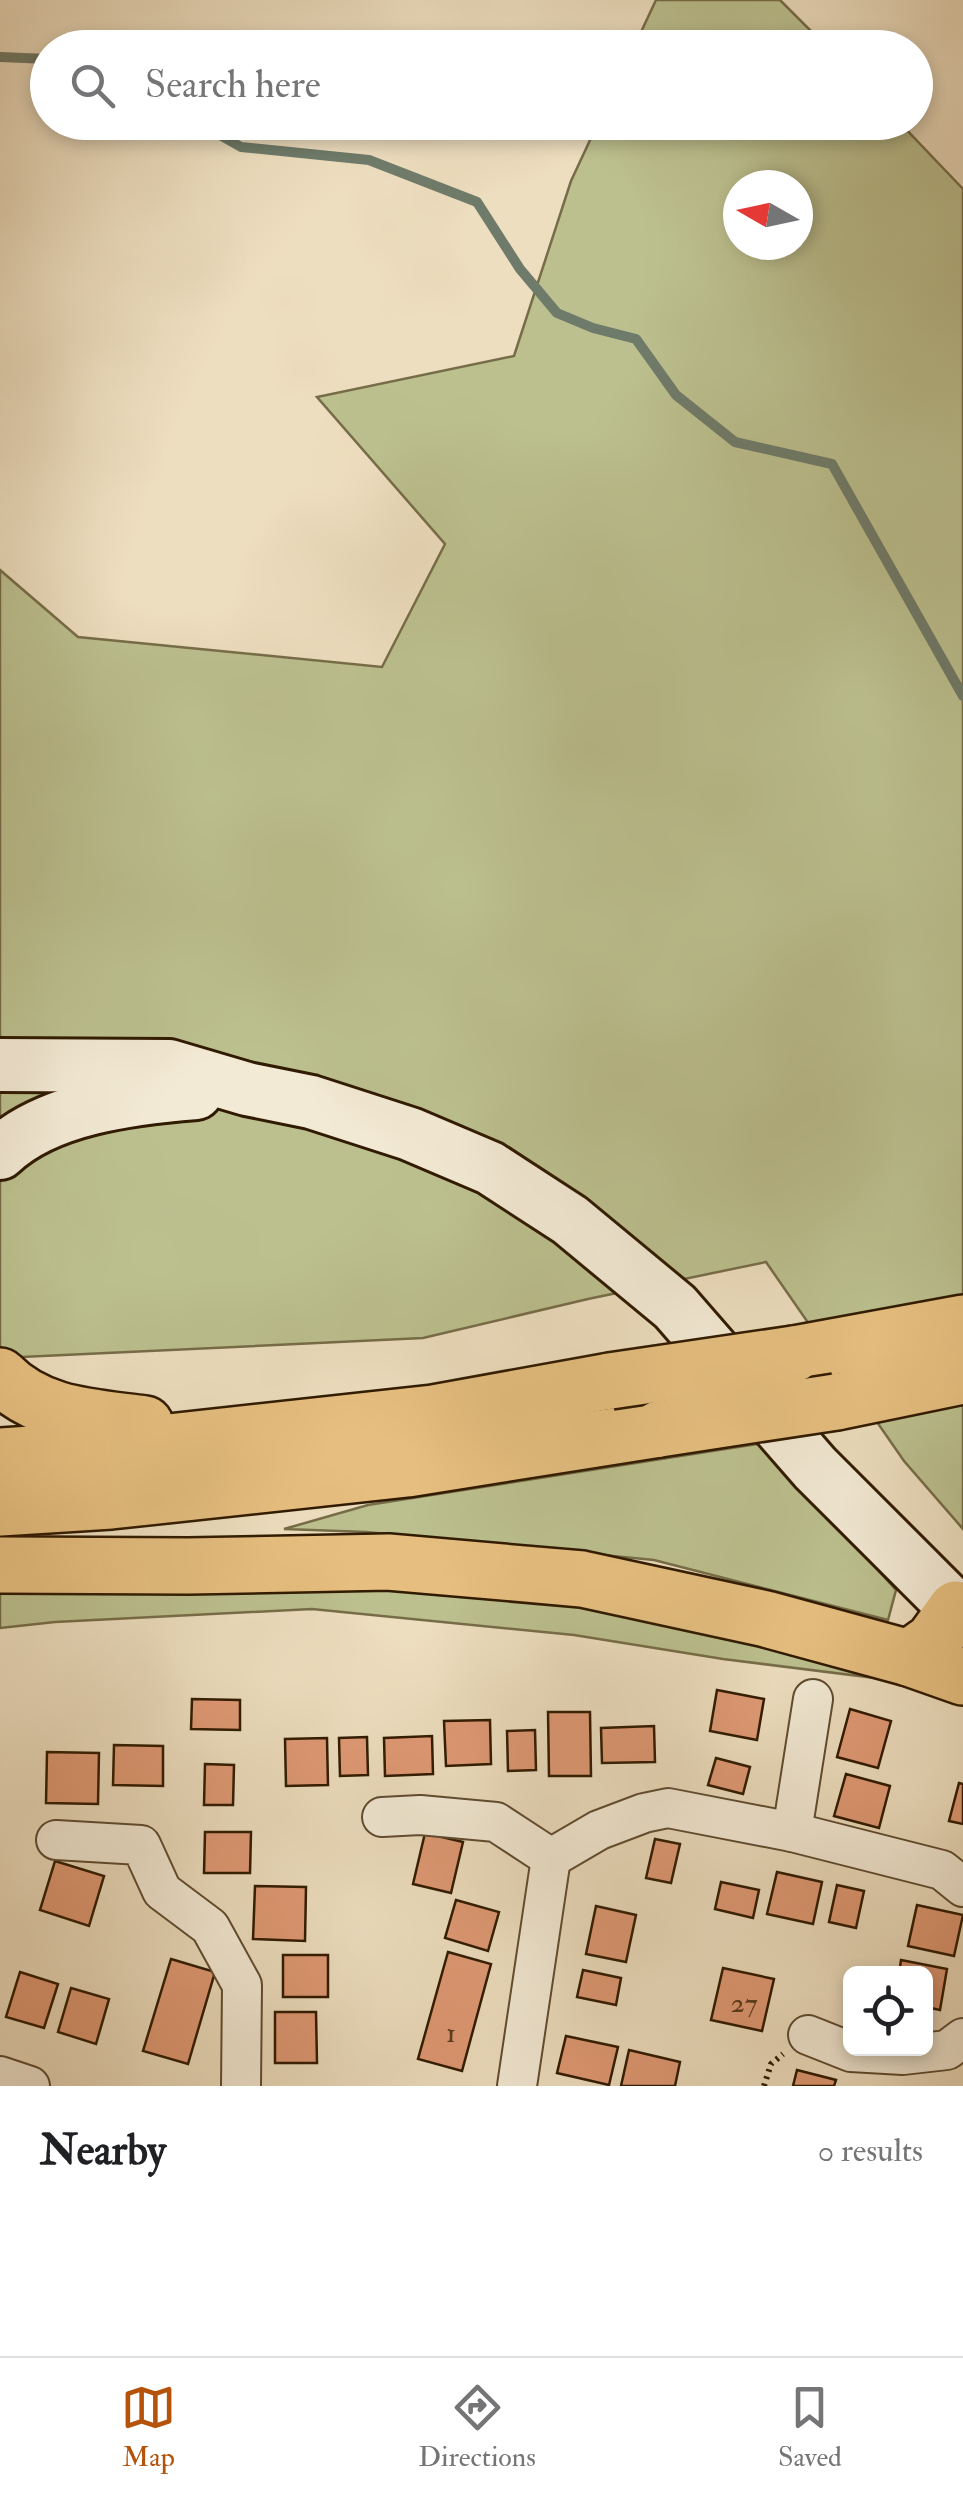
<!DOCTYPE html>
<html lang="en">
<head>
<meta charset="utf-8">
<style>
  body { margin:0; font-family:"IM FELL Double Pica",serif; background:#f6f6f6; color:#202124 }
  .controls { position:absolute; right:30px; bottom:30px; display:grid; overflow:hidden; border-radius:15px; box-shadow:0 5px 15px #0003 }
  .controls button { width:90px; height:90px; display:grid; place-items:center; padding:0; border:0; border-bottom:2px solid #e0e0e0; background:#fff; color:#202124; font:50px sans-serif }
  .compass { position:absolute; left:723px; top:170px; width:90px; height:90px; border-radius:50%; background:#fff; box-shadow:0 5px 15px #0003; rotate:279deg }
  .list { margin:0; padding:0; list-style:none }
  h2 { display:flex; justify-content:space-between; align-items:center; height:130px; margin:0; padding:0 40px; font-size:42px }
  h2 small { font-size:32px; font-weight:400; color:#757577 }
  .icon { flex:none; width:55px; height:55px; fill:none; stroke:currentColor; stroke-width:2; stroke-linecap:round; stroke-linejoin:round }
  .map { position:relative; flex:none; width:963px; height:2086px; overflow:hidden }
  .search { position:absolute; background:#fff; box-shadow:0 5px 15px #0003; left:30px; right:30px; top:30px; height:110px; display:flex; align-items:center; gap:25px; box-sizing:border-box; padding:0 35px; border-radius:55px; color:#757577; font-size:38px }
  .sheet { height:270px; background:#fff }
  nav { display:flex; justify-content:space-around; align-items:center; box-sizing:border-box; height:140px; border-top:2px solid #e0e0e0; background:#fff; font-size:28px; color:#757577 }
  nav a { display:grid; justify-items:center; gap:5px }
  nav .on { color:#b45309 }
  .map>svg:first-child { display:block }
  .green { fill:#bcc08f; stroke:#766d48; stroke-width:2.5; fill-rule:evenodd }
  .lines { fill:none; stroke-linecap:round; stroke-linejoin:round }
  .stream { stroke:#6f7b6a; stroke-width:10 }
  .building { fill:#df9974; stroke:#301a00; stroke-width:2.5 }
  .minor-casing { stroke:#5f4b30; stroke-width:42 }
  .secondary-casing { stroke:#301a00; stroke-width:58 }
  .trunk-casing { stroke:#301a00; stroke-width:60 }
  .path { stroke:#301a00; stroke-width:6; stroke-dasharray:2.5 5; stroke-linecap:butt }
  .minor { stroke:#f3ead5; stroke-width:38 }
  .secondary { stroke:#f3ead5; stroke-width:52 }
  .trunk { stroke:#e6bf80; stroke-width:55 }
  .trunk-bridge-casing { stroke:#301a00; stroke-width:60; stroke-linecap:butt }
  .trunk-bridge { stroke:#e6bf80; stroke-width:55 }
  .labels { text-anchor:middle; stroke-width:8; stroke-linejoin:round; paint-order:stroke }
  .number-label { font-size:28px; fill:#5c3a1d }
</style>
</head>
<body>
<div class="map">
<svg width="963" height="2086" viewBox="0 0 963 2086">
  <rect width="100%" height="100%" fill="#eddebf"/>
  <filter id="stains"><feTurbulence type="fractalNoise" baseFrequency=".002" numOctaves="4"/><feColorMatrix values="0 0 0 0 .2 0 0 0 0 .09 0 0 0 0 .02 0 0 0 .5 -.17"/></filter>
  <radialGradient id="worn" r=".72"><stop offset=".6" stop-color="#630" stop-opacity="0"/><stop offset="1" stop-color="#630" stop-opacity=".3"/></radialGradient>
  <!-- green -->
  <g class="green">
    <path d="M 656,0 L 780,0 L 827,47 L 634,47 Z"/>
    <path d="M 598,123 L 900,123 L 963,189 L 963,1529 L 904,1461 L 766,1262 L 588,1299 L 423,1338 L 0,1358 L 0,570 L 78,637 L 382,667 L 445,544 L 317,397 L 514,356 L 571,181 ZM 738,185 L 798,185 L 798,245 L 738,245 Z"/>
    <path d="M 764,1443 L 896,1590 L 888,1620 L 654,1560 L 366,1532 L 284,1529 L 368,1505 Z"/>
    <path d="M 369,1585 L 573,1600 L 923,1684 L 723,1659 L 574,1635 L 312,1609 L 55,1622 L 0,1628 L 0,1591 Z"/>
  </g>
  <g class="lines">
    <!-- stream -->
    <g class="stream">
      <path d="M 0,57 L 48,59"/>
      <path d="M 197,122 L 241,147 L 369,160 L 477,202 L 520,269 L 557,313 L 593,328 L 636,339 L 676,395 L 735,442 L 832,464 L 963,696"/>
    </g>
  </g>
  <!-- building -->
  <g class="building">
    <path d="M 717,1690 L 764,1699 L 757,1740 L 710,1731 Z"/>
    <path d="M 192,1699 L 240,1700 L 240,1730 L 191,1729 Z"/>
    <path d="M 850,1709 L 891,1721 L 878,1768 L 837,1757 Z"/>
    <path d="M 548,1712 L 590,1712 L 591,1776 L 549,1776 Z"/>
    <path d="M 490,1720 L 491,1764 L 446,1766 L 444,1721 Z"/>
    <path d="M 654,1726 L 655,1762 L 602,1763 L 601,1728 Z"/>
    <path d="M 535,1730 L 536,1770 L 508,1771 L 507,1731 Z"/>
    <path d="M 432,1736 L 433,1774 L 385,1776 L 384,1738 Z"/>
    <path d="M 367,1737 L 368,1775 L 340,1776 L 339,1738 Z"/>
    <path d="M 327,1738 L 328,1785 L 286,1786 L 285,1739 Z"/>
    <path d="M 114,1745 L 163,1746 L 163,1786 L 113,1785 Z"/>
    <path d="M 47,1752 L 99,1753 L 98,1804 L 46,1803 Z"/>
    <path d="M 716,1758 L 750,1767 L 743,1794 L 708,1785 Z"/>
    <path d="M 205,1764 L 234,1765 L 233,1805 L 204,1805 Z"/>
    <path d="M 846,1774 L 890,1786 L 879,1828 L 834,1816 Z"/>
    <path d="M 959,1783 L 963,1784 L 963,1824 L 949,1821 Z"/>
    <path d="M 205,1832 L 251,1832 L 250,1873 L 204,1873 Z"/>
    <path d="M 425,1833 L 463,1842 L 451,1893 L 413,1884 Z"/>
    <path d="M 655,1839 L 680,1844 L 671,1883 L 646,1878 Z"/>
    <path d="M 55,1861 L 104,1876 L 89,1926 L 40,1910 Z"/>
    <path d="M 777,1872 L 822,1882 L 813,1924 L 767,1914 Z"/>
    <path d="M 721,1882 L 759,1890 L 753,1918 L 715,1909 Z"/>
    <path d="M 837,1885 L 864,1891 L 856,1928 L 829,1922 Z"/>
    <path d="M 255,1886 L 306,1887 L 305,1941 L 253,1939 Z"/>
    <path d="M 456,1900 L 499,1912 L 488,1951 L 445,1938 Z"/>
    <path d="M 917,1905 L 963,1915 L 954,1956 L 908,1946 Z"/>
    <path d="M 596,1906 L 636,1915 L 626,1962 L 586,1954 Z"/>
    <path d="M 448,1952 L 491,1964 L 462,2071 L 418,2059 Z"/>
    <rect x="283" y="1955" width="45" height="42"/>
    <path d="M 171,1959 L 215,1972 L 188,2064 L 143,2051 Z"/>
    <path d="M 901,1960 L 947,1969 L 940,2010 L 926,2007 L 926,1974 L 899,1974 Z"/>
    <path d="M 723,1968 L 774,1979 L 762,2031 L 711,2020 Z"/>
    <path d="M 583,1970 L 621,1978 L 616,2005 L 577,1997 Z"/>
    <path d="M 20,1972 L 58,1984 L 44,2028 L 6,2017 Z"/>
    <path d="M 71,1988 L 109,1999 L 96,2044 L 58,2032 Z"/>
    <path d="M 275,2012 L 316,2012 L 317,2063 L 275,2063 Z"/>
    <path d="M 566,2036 L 618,2047 L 609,2085 L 557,2073 Z"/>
    <path d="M 629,2050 L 680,2062 L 675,2086 L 621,2086 Z"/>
    <path d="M 797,2070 L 836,2080 L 834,2086 L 793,2086 Z"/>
  </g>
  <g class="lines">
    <defs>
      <g id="minor">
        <path d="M 382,1817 L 420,1815 L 496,1822 L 551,1858 L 517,2086"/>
        <path d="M 792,1832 L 813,1699"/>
        <path d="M 56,1840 L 141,1845 L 162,1891 L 210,1927 L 242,1985 L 241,2086"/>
        <path d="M 551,1858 L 599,1830 L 644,1813 L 668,1808 L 792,1832 L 942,1870 L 963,1887"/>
        <path d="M 808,2035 L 851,2052 L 903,2055 L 947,2050 L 963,2038"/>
        <path d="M 0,2076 L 30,2086"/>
      </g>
      <g id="secondary">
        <path d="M 0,1065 L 169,1066 L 247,1089 L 311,1102 L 410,1134 L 490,1168 L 570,1220 L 675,1307 L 815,1468 L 963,1616"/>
        <path d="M 0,1153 C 47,1108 133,1098 196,1093"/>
      </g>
      <g id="trunk">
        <path d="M 794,1354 L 963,1323"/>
        <path d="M 0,1376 C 39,1416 93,1417 145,1424"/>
        <path d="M 836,1402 L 963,1376"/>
        <path d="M 0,1456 L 105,1449 L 433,1413 L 610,1381"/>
        <path d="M 0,1508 L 111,1501 L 407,1469 L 659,1429"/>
        <path d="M 0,1565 L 188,1566 L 388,1562 L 582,1579 L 766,1619 L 909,1658 L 963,1677"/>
        <path d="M 909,1658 L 933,1641 L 956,1609"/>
      </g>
    </defs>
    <!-- minor casing -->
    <use href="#minor" class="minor-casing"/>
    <!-- secondary casing -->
    <use href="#secondary" class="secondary-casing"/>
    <!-- trunk casing -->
    <use href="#trunk" class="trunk-casing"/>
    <!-- path -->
    <path class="path" d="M 764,2086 L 771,2064 L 783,2054"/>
    <!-- minor -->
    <use href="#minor" class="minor"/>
    <!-- secondary -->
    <use href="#secondary" class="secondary"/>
    <!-- trunk -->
    <use href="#trunk" class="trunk"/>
    <defs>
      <g id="trunk-bridge">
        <path d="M 610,1381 L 794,1354"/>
        <path d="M 659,1429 L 836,1402"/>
      </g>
    </defs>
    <!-- trunk-bridge casing -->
    <use href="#trunk-bridge" class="trunk-bridge-casing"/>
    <!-- trunk-bridge -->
    <use href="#trunk-bridge" class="trunk-bridge"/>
  </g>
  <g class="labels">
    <!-- number labels -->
    <g class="number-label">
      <text x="744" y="2012">27</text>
      <text x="451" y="2042">1</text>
    </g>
  </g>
  <rect width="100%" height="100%" filter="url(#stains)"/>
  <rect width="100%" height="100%" fill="url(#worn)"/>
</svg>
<div class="controls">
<button><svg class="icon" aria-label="locate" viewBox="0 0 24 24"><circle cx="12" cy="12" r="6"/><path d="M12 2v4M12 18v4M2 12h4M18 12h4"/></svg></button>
</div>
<svg class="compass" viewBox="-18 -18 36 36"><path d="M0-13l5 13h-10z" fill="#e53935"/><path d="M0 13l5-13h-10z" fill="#757577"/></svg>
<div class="search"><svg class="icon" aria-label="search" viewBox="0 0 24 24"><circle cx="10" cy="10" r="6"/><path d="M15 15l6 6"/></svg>Search here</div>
</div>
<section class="sheet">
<h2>Nearby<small>0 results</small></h2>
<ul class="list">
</ul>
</section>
<nav>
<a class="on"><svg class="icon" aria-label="map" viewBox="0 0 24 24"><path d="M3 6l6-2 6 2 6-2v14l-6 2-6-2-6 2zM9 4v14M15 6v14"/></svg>Map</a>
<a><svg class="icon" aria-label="directions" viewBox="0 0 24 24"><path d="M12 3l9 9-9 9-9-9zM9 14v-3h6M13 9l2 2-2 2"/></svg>Directions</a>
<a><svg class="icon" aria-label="saved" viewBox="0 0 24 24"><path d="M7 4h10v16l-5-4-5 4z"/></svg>Saved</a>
</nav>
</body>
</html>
